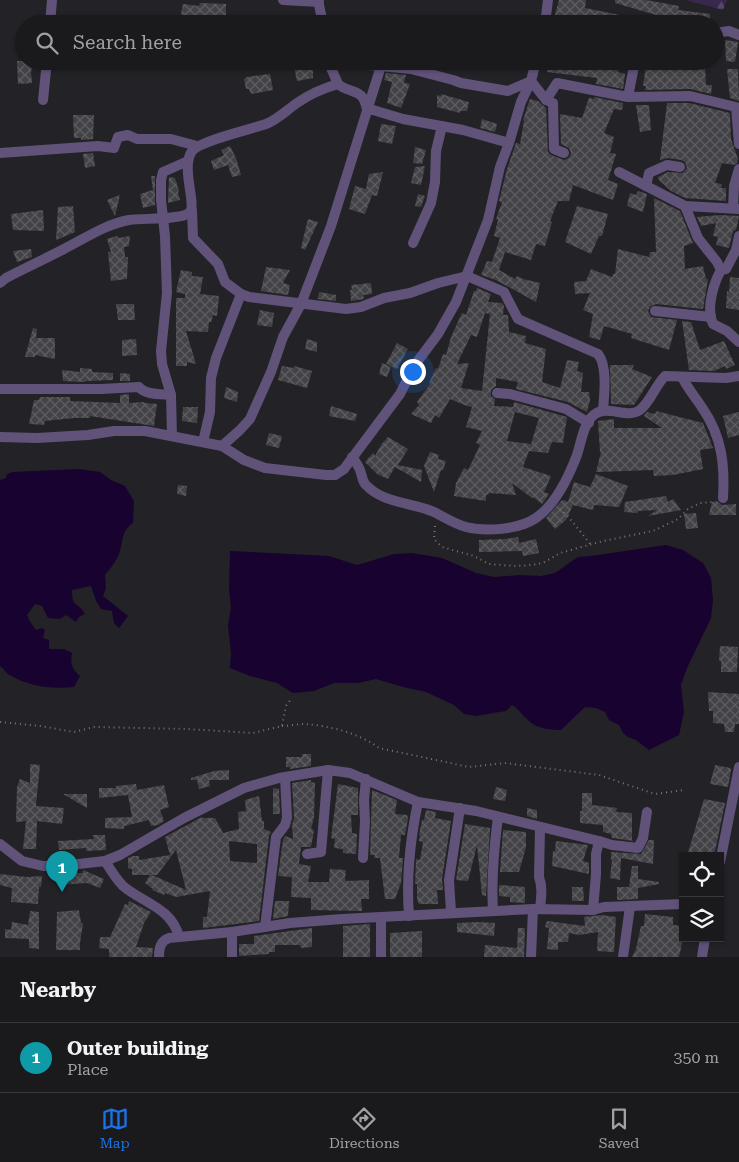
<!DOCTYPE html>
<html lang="en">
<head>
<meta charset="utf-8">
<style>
  body { margin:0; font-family:"Roboto Serif",serif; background:#232326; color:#f1f3f6 }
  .controls { position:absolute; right:15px; bottom:15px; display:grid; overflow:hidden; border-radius:0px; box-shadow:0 1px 4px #0004 }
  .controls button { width:45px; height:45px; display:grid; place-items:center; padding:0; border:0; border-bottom:1px solid #38383b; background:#1a1a1d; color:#f1f3f6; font:25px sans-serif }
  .you { position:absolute; left:412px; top:371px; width:18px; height:18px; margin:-12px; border:4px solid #fff; border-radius:50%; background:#1a73e8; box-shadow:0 0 0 8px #1a73e833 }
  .badge { display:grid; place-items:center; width:32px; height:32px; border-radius:50%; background:#1a73e8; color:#fff; font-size:16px; font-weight:700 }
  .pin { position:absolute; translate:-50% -41px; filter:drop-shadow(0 1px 2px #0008) }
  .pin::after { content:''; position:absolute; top:26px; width:18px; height:15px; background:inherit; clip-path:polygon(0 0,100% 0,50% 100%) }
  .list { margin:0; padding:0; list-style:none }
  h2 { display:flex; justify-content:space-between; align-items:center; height:65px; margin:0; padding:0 20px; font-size:21px }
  h2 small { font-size:16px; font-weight:400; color:#9fa1a4 }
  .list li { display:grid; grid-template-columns:32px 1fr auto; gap:15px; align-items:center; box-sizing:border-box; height:70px; padding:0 20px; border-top:1px solid #38383b }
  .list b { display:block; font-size:19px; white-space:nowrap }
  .list p { margin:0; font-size:16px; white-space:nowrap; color:#9fa1a4 }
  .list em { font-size:16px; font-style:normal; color:#9fa1a4 }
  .icon { flex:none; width:28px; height:28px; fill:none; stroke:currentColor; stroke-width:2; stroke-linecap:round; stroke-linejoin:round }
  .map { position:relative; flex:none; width:739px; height:957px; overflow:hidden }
  .search { position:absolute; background:#1a1a1d; box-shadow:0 1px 4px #0004; left:15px; right:15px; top:15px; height:55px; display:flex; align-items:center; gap:12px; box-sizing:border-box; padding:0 18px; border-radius:28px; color:#9fa1a4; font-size:19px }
  .sheet { height:135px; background:#1a1a1d }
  nav { display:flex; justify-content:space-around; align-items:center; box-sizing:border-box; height:70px; border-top:1px solid #38383b; background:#1a1a1d; font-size:14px; color:#9fa1a4 }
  nav a { display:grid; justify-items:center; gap:2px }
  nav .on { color:#1a73e8 }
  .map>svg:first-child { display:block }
  .forest { fill:url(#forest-firs) }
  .water { fill:#18022f }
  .building { fill:url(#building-cross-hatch); fill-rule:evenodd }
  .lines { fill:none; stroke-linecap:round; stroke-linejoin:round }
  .path { stroke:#77767b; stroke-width:2; stroke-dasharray:1 4; stroke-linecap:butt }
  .street { stroke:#61527a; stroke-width:10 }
</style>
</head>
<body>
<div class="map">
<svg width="739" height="957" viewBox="0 0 739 957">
  <defs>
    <pattern id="forest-firs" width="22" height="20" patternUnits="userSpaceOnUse" patternTransform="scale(1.25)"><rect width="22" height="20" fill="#37294e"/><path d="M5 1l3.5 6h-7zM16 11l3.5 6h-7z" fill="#544868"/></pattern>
    <pattern id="building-cross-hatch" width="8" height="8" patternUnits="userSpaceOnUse" patternTransform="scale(1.25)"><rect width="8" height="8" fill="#434247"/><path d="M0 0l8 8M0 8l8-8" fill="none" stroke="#5e5d62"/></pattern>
  </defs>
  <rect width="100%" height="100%" fill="#232227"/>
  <!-- forest -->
  <path class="forest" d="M 686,0 L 727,0 L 723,10 Z"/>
  <!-- water -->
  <g class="water">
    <path d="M 79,469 L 100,472 L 111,480 L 125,486 L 134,501 L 133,523 C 122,530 123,539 120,551 C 117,560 111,568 105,575 L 106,588 L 103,596 L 128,616 L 119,628 L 114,623 L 112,611 L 101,609 L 96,601 L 91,586 L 72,590 C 72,609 78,601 85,614 L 79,617 L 76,622 L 66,615 L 60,619 L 48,618 L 42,606 L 35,604 L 27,615 L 29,620 L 36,630 L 42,628 L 45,630 L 43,638 L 49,640 L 49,649 L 64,649 L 72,653 C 70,663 72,669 80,676 L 74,687 C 50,689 29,687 8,674 C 5,672 3,668 0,666 L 0,480 L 6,478 L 7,474 L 13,472 Z"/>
    <path d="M 666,545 L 683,550 L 703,563 L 711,578 L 713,600 L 711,618 L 687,668 L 681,685 L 684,712 L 679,735 L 649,750 L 636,740 L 628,737 L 623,733 L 619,725 L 609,720 L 605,712 L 596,708 L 585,707 L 561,730 C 550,730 534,728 527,719 C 521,714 519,709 512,705 L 506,711 L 493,713 L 477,716 L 464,714 L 454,705 L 426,692 L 403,687 L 376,679 L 358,683 L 334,683 L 314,691 L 293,693 L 277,683 L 250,676 L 230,668 L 231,654 L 228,625 L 231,608 L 229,588 L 230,551 L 329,556 L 357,565 L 394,554 L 412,553 L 442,558 L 476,573 L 494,577 L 520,575 L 541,576 L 555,573 L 578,557 L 591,556 Z"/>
  </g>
  <!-- building -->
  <g class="building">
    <path d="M 559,0 L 586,0 L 585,8 L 640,19 L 639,24 L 578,24 L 554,18 Z"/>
    <path d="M 615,0 L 646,0 L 679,6 L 678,10 L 710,14 L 710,24 L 686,24 L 662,20 L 663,17 L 615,3 Z"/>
    <path d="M 200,3 L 226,4 L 226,21 L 212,20 L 212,24 L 179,24 L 183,4 L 199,6 Z"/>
    <path d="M 725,40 L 738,42 L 735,62 L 726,61 Z"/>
    <path d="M 17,61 L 33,61 L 31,72 L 32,83 L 18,84 Z"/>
    <path d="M 574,61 L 595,66 L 619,67 L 618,72 L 625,74 L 623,89 L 596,84 L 597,78 L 547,72 L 548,66 L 573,66 Z"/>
    <path d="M 680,61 L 692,61 L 691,66 L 705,65 L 706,85 L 712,85 L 711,94 L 690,89 L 645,90 L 646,86 L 643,86 L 646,65 L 657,66 L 658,63 L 679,64 Z"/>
    <path d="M 313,64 L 313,78 L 297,81 L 294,67 Z"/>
    <path d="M 727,69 L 738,69 L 739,101 L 730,98 Z"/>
    <path d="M 386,73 L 406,75 L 404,83 L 410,84 L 401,108 L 387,103 L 392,82 L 384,80 Z"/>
    <path d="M 270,74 L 273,90 L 251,94 L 249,89 L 246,89 L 244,79 L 247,77 Z"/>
    <path d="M 441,94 L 469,102 L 467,111 L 460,111 L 460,113 L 437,107 L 437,95 L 441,96 Z"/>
    <path d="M 594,97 L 623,103 L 622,110 L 614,109 L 604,133 L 614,137 L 610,153 L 616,154 L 608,180 L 618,184 L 613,200 L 573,185 L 569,201 L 558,201 L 550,221 L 552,222 L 545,246 L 536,244 L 531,260 L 505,252 L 499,270 L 515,279 L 517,276 L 523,279 L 540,283 L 536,302 L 496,280 L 481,275 L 487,261 L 492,262 L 500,238 L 494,236 L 498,220 L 496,219 L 502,202 L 499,201 L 507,169 L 516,143 L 520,144 L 524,121 L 523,120 L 530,99 L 538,101 L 546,108 L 548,152 L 551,155 L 564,160 L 569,158 L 571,153 L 569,148 L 561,144 L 560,114 L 582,118 L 589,98 L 594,99 Z"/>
    <path d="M 667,103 L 689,103 L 730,113 L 731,139 L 738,159 L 737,163 L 734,165 L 722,163 L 715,183 L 722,184 L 721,188 L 726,188 L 726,201 L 685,198 L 671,191 L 659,180 L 658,177 L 668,172 L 683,173 L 687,168 L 685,162 L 681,160 L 668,158 L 660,160 Z"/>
    <path d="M 636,105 L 649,105 L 651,130 L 640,132 Z"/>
    <path d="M 73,115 L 94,115 L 93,139 L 81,140 L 81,138 L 74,138 Z"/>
    <path d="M 482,119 L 497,124 L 495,132 L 480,128 Z"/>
    <path d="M 381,124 L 396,126 L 392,144 L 378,141 Z"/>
    <path d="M 230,146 L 236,158 L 241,175 L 232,177 L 228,165 L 214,170 L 211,161 L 224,155 L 221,150 Z"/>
    <path d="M 415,147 L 426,150 L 422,164 L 413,163 Z"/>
    <path d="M 93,153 L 95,166 L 85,168 L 83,154 Z"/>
    <path d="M 425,166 L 421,185 L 411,183 L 415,167 Z"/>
    <path d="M 383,172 L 377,196 L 372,195 L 365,214 L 349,209 L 355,186 L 366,189 L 369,174 Z"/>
    <path d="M 151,176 L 155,176 L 155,205 L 143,208 L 140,194 L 153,190 Z"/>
    <path d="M 169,177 L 175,178 L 179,191 L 178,192 L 180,200 L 168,203 Z"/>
    <path d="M 638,191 L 647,194 L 643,212 L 627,206 L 630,193 L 636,195 Z"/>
    <path d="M 418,194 L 425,196 L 421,207 L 415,206 Z"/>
    <path d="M 120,195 L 115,216 L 107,200 Z"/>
    <path d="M 654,198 L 680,211 L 693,243 L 684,246 L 685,269 L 703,266 L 706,279 L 708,279 L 703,309 L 656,304 L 650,307 L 648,311 L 651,317 L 677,320 L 669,350 L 631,338 L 632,334 L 604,326 L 600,340 L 589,337 L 593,314 L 583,310 L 590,293 L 575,294 L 574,282 L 586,281 L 591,269 L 612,277 L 613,274 L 615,274 L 618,249 L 649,257 L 650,252 L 656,252 Z"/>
    <path d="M 73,206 L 75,232 L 56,240 L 58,207 Z"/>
    <path d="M 577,206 L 608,214 L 602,236 L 599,236 L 591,254 L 565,242 Z"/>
    <path d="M 43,210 L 44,231 L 13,230 L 11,214 Z"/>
    <path d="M 720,215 L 739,216 L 736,230 L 733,231 L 729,248 L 716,245 L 718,237 L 713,236 L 716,223 L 701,226 L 697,217 Z"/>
    <path d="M 308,219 L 318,222 L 305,250 L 301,248 Z"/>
    <path d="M 117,236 L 118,238 L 130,236 L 129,246 L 124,247 L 125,257 L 128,257 L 127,279 L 111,281 L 108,252 L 111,252 L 107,239 Z"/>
    <path d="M 31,249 L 32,257 L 17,262 L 13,251 Z"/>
    <path d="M 266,267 L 290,270 L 283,283 L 290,285 L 288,295 L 261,291 Z"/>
    <path d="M 181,270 L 192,272 L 192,276 L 203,277 L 200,294 L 219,296 L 217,316 L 213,315 L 211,322 L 209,322 L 208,332 L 186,331 L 196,364 L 187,362 L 187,366 L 176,366 L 176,298 L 185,298 L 185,294 L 176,292 Z"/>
    <path d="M 730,277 L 739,278 L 739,310 L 726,308 L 727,291 L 729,292 Z"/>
    <path d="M 371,283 L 372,294 L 363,295 L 364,299 L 351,301 L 350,290 L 352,290 L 351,285 Z"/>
    <path d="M 477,288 L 491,294 L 488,302 L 502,303 L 504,306 L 503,315 L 508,315 L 509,332 L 526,336 L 525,343 L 546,349 L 542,382 L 560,388 L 567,360 L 579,362 L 577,371 L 583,373 L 581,392 L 589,392 L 590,400 L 587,412 L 568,402 L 516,389 L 518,382 L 496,378 L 496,386 L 491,390 L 491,396 L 495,399 L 494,406 L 513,407 L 514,402 L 567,417 L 563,443 L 552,442 L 548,453 L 529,451 L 523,467 L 551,476 L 544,492 L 549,494 L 542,504 L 533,497 L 532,498 L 512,483 L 516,495 L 489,493 L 488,495 L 486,495 L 486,501 L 454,496 L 456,483 L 464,468 L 468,470 L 480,445 L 476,443 L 482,431 L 466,427 L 472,407 L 467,406 L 450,399 L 439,418 L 435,415 L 431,423 L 411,414 L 419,405 L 417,402 L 430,384 L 429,383 L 436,368 L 438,369 L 443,354 L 446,355 L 451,337 L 462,313 L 466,315 L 474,291 L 476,291 ZM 485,313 L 490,314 L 482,391 L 461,388 L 469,363 L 457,364 L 471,335 L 477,337 ZM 515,412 L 539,418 L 531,444 L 507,441 Z"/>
    <path d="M 319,292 L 336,295 L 336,301 L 318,299 Z"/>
    <path d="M 116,304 L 134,304 L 135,320 L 118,320 Z"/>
    <path d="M 260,310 L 274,313 L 272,327 L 257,325 Z"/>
    <path d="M 682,321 L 698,323 L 691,322 L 700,350 L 724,341 L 735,365 L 726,369 L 725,366 L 714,371 L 689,370 Z"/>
    <path d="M 33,328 L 37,329 L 36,338 L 55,338 L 55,359 L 35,355 L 35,357 L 25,357 Z"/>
    <path d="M 136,339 L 137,355 L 122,356 L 122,340 Z"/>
    <path d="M 307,339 L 317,342 L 317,352 L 305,349 Z"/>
    <path d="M 397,343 L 408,349 L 397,369 L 386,364 Z"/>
    <path d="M 382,363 L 391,367 L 387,377 L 379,374 Z"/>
    <path d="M 610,365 L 634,365 L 632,369 L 652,377 L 634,405 L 611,404 Z"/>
    <path d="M 282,366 L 294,368 L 294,366 L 312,371 L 307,388 L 278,380 Z"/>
    <path d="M 80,368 L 92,369 L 92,372 L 113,373 L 113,380 L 86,381 L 86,382 L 63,381 L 62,370 L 80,372 Z"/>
    <path d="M 120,373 L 130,374 L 130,381 L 120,381 Z"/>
    <path d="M 226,387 L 238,392 L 237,402 L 224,398 Z"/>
    <path d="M 129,394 L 129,403 L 144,402 L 145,403 L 157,404 L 154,426 L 90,416 L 90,418 L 74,418 L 45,421 L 44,425 L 29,424 L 34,400 L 39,400 L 40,397 L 70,397 L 70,401 L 120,403 L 120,395 Z"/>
    <path d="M 331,406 L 357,414 L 355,421 L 329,416 Z"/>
    <path d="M 183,407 L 198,407 L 197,423 L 182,421 Z"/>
    <path d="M 656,411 L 703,423 L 713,448 L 700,450 L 703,469 L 673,475 L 654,476 L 653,470 L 596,472 L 601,452 L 600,452 L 598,421 L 614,419 L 614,428 L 662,428 L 644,416 L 647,412 L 655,414 Z"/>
    <path d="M 739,412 L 739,435 L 728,438 L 723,416 Z"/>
    <path d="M 269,433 L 282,436 L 279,448 L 266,445 Z"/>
    <path d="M 388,437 L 408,449 L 398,465 L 422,470 L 421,482 L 395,467 L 388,479 L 377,474 L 365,462 L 373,453 L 375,456 L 381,445 Z"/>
    <path d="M 430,452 L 439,455 L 438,459 L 446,461 L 443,470 L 441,470 L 434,492 L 424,466 Z"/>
    <path d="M 596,474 L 628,486 L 619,507 L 594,505 L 593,510 L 573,505 L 566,520 L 555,529 L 546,518 L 561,501 L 564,500 L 568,502 L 574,482 L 590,487 Z"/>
    <path d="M 178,485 L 187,486 L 186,496 L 177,494 Z"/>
    <path d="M 666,496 L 668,502 L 673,499 L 681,510 L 648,516 L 657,510 L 638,511 L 637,513 L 624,512 L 625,502 Z"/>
    <path d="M 717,501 L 722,505 L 736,504 L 736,515 L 709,515 L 712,502 Z"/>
    <path d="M 696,513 L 698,528 L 686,529 L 684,514 Z"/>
    <path d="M 518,537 L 519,543 L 536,539 L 539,553 L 523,556 L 522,551 L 479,552 L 479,540 L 506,539 Z"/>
    <path d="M 720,646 L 738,647 L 737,672 L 721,672 L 721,661 L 719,660 Z"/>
    <path d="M 708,692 L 739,694 L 739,724 L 735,724 L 734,732 L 725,732 L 724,724 L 713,723 L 713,711 L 709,711 Z"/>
    <path d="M 302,754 L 311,754 L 311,766 L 290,769 L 290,767 L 286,767 L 286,757 L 302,757 Z"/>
    <path d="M 30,764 L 40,765 L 36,804 L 33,804 L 36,804 L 36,806 L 64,808 L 62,824 L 37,821 L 36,849 L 23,849 L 26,821 L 16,822 L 17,787 L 20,779 L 30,783 Z"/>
    <path d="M 715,765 L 730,768 L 731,770 L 728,787 L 710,784 Z"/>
    <path d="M 229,770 L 229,780 L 209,780 L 210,786 L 199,789 L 197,780 L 191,780 L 191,778 L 214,771 Z"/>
    <path d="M 311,780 L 311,782 L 315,783 L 314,817 L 311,829 L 314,830 L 311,847 L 301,847 L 299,864 L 311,866 L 308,882 L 329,882 L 330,869 L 346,870 L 345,879 L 346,881 L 369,880 L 369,899 L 361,899 L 362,911 L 311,910 L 311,898 L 291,897 L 292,877 L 278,876 L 283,840 L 285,836 L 293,839 L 292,825 L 294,818 L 292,783 Z"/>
    <path d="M 136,784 L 137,790 L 164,785 L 169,807 L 160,810 L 164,821 L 158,825 L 151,826 L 149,820 L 124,826 L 124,829 L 105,828 L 105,818 L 132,817 L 128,795 L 99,798 L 99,788 L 116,788 L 116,786 Z"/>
    <path d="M 338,784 L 358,788 L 358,815 L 351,815 L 352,833 L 357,834 L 356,854 L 343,853 L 343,849 L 334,848 L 335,839 L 331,838 Z"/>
    <path d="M 496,787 L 507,790 L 505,801 L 493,799 Z"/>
    <path d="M 273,788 L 279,789 L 280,814 L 273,814 Z"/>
    <path d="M 372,790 L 397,800 L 395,814 L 407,815 L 408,818 L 405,835 L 401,835 L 399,858 L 403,858 L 401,883 L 395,899 L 385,899 L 380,858 L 374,858 L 375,855 L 370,855 Z"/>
    <path d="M 582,793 L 592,793 L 592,805 L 617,808 L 616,812 L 632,813 L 632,840 L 634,841 L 612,838 L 611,834 L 603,832 L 603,825 L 580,823 L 580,811 L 582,811 Z"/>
    <path d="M 63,794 L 87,794 L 87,808 Z"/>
    <path d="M 259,796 L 262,821 L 264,821 L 264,829 L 271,832 L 269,836 L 259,921 L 203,928 L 203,917 L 207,917 L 210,891 L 176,897 L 165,893 L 164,895 L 152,890 L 153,889 L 145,883 L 150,875 L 132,875 L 132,869 L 128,868 L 128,858 L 133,856 L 139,856 L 139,860 L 170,855 L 165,837 L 202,817 L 202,818 L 215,818 L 223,833 L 239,829 L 238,812 L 246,811 L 245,800 ZM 229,841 L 257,844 L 257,863 L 230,861 ZM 176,850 L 186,890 L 152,875 L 157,875 Z"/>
    <path d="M 704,799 L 725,803 L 714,856 L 687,856 Z"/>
    <path d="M 527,808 L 537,810 L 537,819 L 527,816 Z"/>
    <path d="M 426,810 L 436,812 L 435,818 L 451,821 L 442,879 L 443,890 L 437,890 L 438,904 L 419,904 L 417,899 L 417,884 L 415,884 L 416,859 L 420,860 L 423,842 L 419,841 L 420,835 L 419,835 L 422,820 L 424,820 Z"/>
    <path d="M 465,824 L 490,828 L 486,896 L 482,895 L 477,845 L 468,881 L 456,880 Z"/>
    <path d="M 503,830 L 526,832 L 526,847 L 519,872 L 500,872 Z"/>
    <path d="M 93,835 L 105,835 L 106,850 L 86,851 L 86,848 L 59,850 L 58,841 L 94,839 Z"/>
    <path d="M 649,840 L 654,840 L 653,864 L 621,858 L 620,880 L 610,878 L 612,860 L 611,860 L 611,852 L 641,854 Z"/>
    <path d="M 556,841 L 588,845 L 583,861 L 589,863 L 589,874 L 552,866 L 553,851 L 555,851 Z"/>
    <path d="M 632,866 L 638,866 L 638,879 L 659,882 L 659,884 L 638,888 L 638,899 L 617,900 L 617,887 L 629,887 Z"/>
    <path d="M 83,870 L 104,879 L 100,888 L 87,883 L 57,885 L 58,875 L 71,876 L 71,873 L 83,873 Z"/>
    <path d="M 0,874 L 27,877 L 42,876 L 41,887 L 39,887 L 38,904 L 11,902 L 12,888 L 0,885 Z"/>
    <path d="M 499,885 L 525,887 L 525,903 L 510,902 L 510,897 L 499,896 Z"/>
    <path d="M 572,887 L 583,887 L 584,901 L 572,901 Z"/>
    <path d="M 129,901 L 151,912 L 144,923 L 136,947 L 153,948 L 152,957 L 109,957 L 109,949 L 99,948 L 100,937 L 110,937 L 125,904 L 128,905 Z"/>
    <path d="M 275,901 L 289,901 L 288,916 L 273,919 Z"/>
    <path d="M 79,910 L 81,923 L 83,923 L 80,943 L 80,950 L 56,950 L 57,912 Z"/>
    <path d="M 30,911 L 39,912 L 39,949 L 29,948 L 29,939 L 5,938 L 5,929 L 11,930 L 12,922 L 28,925 Z"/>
    <path d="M 645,914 L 673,917 L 673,925 L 683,926 L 683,939 L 679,957 L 632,957 L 636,949 L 641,926 L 644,926 Z"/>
    <path d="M 601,915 L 616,917 L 614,952 L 597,951 L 598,932 L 579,935 L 569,933 L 568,942 L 558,942 L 558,950 L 547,949 L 549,928 L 545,927 L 547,921 L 585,926 L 584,917 Z"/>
    <path d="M 479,922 L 495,923 L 494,936 L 457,932 L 457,923 Z"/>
    <path d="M 370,924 L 370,957 L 343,957 L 343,926 Z"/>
    <path d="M 312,928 L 312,947 L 301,948 L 300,945 L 275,945 L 275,952 L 269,952 L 269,954 L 239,956 L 239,944 L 254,944 L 254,936 Z"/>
    <path d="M 518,928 L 525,928 L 524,957 L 484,957 L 485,945 L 517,948 Z"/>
    <path d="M 422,931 L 422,957 L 390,957 L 390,933 Z"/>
  </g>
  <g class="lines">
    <!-- path -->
    <g class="path">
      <path d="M 560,509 L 567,515 L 591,545"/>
      <path d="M 435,526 L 434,539 L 442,547 L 474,556 L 489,564 L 516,566 L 531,565 L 543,563 L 560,553 L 603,541 L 653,531 L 678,519 L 688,509 L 700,503 L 713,502"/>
      <path d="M 0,722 L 40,726 L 74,732 L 94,727 L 187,729 L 253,733 L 282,726 L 286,706 L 292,698"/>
      <path d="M 282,726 C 290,726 298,724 305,724 C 330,726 359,733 379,748 L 469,767 L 505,763 L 599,775 L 655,794 L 684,790"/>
    </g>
    <!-- street -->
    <g class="street">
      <path d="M 283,0 L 319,2"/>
      <path d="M 318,0 L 323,24"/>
      <path d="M 50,24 L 52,0"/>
      <path d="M 545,24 L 548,0"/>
      <path d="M 715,33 L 729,31 L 739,35"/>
      <path d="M 328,61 L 338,84"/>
      <path d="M 329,62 L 381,66"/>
      <path d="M 628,97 L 635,61"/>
      <path d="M 43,100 L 47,61"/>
      <path d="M 546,100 L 557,83 L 628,97 L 690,96 L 736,107 L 739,144"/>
      <path d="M 368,110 L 373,110 L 403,119 L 463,130 L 509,143"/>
      <path d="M 0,153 L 98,146 L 114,148 L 118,137 L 128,135 L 137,139 L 171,139 L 197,146"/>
      <path d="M 619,172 L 685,206"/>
      <path d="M 646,186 L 649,173 L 667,165 L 680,167"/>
      <path d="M 733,208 L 734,186 L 739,169"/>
      <path d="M 192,210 L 193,238 L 218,264 L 225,282 L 241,294"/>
      <path d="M 739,236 L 736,250 L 726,269 L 721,270 C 713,284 706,309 713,324 L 727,331 L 739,342"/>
      <path d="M 413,243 L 431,203 L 435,182 L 436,151 L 442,126"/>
      <path d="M 721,270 L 717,262 L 698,238 L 685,206 L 739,209"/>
      <path d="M 0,283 L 6,278 C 25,268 45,259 64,249 C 84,239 106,224 129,220 C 143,218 180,220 189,213 C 198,206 180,168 192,151 C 199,141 252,129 266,124 C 277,120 287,110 297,103 C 310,94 324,88 338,84 C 345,91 358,90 363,98 C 365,101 366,106 367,109"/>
      <path d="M 655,311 L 711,317"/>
      <path d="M 682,377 C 688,389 696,398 703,409 C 722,437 725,465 723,498"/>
      <path d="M 0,389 L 101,389 L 139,387 C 145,395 161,394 171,395"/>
      <path d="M 497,393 L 510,394 L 566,409 L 589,423"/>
      <path d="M 172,436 L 171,395 L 162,364 L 161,351 L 167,293 L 165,236 L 161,200 L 161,180 L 163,172 L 188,161"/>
      <path d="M 0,437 L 37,438 L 88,435 L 114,431 L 145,431 L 222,446 L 244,460 L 265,468 L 326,475 L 335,475 L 344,469 L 400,394 L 414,366 L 438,334 L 456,302 L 488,220 L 500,167 L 509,143 L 521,102 L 531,81 L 536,61"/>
      <path d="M 203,442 L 210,412 L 211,378 L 216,358 L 241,294 L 249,297 L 346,309 L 361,307 L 384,298 L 410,293 L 438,283 L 467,276 L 504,292 L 518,319 L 598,354 C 608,366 604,396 603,411"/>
      <path d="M 222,446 L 240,430 L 250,419 L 271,372 L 283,337 L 301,304 L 331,226 L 381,66 L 411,69 L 453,80 L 461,83 L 508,91 L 531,81 L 546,100 L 553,103 L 554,149 L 564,153"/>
      <path d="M 352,457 C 355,461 358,465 360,470 C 362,475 362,480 365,484 C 383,504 412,502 434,512 C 444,517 455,524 466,527 C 485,532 518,530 536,518 C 555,505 569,476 577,455 C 581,443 584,421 595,414 C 608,405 627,419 640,410 C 651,401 655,386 665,376 L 726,378 L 739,376"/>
      <path d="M 540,828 L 539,877 C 543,888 541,898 540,909"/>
      <path d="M 599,841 L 612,845 L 638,848 L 643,838 L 647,812"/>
      <path d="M 0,844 L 22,861 L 43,866 L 61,866 L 105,861 L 120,855 L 184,818 L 244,788 L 279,778 L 328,770 L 350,773 L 418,802 L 476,811 L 599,841 L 596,854 L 596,874 L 593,910"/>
      <path d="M 307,854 L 321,852 L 328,770"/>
      <path d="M 363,858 L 365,821 L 364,800 L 366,779"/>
      <path d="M 105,861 C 110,869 116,879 123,886 C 143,903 172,908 179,937"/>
      <path d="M 720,862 L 739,767"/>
      <path d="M 493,911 C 491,879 494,848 498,817"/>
      <path d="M 451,912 L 449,880 L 460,808"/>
      <path d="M 409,916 C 406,877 410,840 418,802"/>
      <path d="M 265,927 L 276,837 L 285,825 L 287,818 L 285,777"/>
      <path d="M 232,932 L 232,957"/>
      <path d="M 159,957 C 159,949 160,941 169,938 L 232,932 L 290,923 L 342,919 L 533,909 L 593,910 L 604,907 L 683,904"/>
      <path d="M 381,957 L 381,917"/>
      <path d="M 531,957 L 533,909"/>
      <path d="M 623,957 L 630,907"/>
      <path d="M 702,957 L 705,938"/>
    </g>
  </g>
</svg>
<div class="controls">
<button><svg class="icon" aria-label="locate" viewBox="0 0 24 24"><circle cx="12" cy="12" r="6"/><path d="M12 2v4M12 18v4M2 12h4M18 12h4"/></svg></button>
<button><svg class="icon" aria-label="layers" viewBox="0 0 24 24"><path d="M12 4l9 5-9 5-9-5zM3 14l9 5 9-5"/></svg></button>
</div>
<div class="you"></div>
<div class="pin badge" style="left:62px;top:892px;background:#0f9aa8">1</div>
<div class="search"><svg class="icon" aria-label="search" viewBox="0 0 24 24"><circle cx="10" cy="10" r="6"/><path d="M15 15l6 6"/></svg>Search here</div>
</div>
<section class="sheet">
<h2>Nearby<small></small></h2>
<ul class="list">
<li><span class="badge" style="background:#0f9aa8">1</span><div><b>Outer building</b><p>Place</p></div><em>350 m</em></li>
</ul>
</section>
<nav>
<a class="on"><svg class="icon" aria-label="map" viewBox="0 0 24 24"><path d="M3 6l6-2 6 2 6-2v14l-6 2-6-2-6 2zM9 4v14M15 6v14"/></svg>Map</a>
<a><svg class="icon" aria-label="directions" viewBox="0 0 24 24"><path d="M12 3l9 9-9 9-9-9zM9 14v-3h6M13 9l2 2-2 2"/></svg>Directions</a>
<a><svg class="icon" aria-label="saved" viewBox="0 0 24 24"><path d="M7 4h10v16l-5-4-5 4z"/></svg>Saved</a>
</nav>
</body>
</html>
